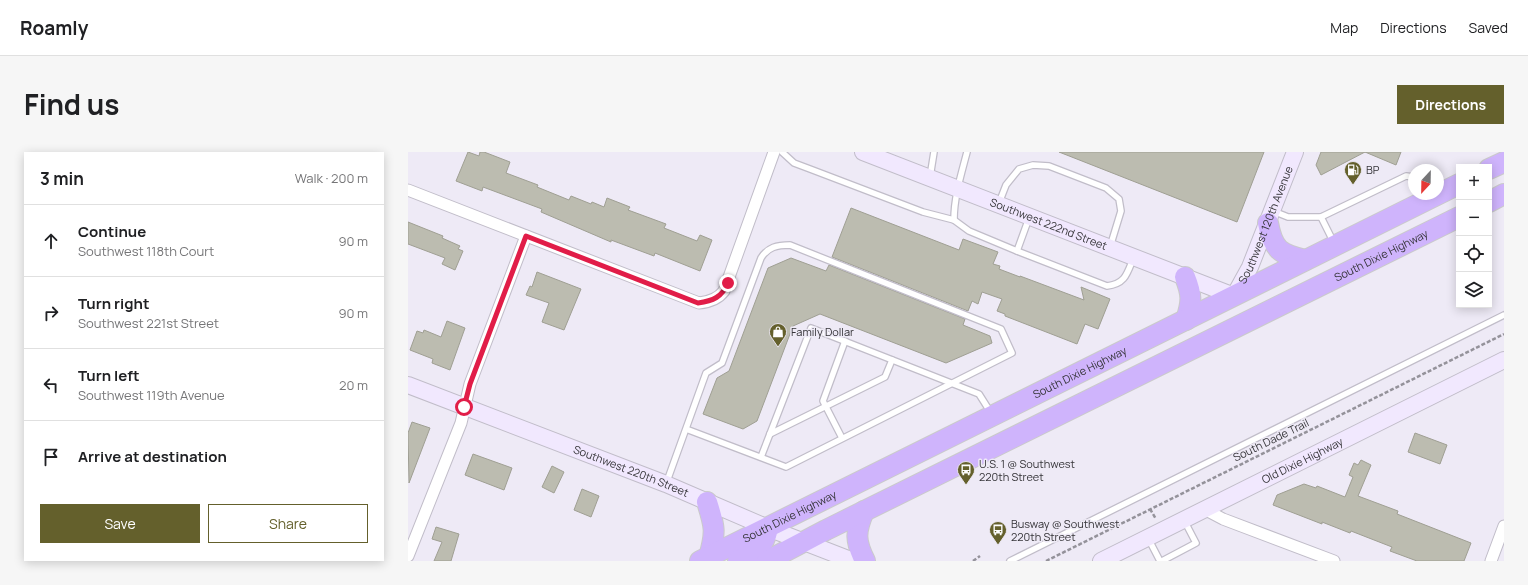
<!DOCTYPE html>
<html lang="en">
<head>
<meta charset="utf-8">
<style>
  body { margin:0; font-family:Manrope,sans-serif; background:#f6f6f6; color:#202124 }
  .controls { position:absolute; right:12px; top:12px; display:grid; overflow:hidden; border-radius:0px; box-shadow:0 2px 10px #0003 }
  .controls button { width:36px; height:36px; display:grid; place-items:center; padding:0; border:0; border-bottom:1px solid #e0e0e0; background:#fff; color:#202124; font:20px sans-serif }
  .compass { position:absolute; left:1000px; top:12px; width:36px; height:36px; border-radius:50%; background:#fff; box-shadow:0 2px 10px #0003; rotate:202deg }
  .stop { position:absolute; width:12px; height:12px; margin:-9px; border:3px solid #e11d48; border-radius:50%; background:#fff }
  .stop.end { background:#e11d48; border-color:#fff; box-shadow:0 1px 4px #0008 }
  .list { margin:0; padding:0; list-style:none }
  h2 { display:flex; justify-content:space-between; align-items:center; height:52px; margin:0; padding:0 16px; font-size:17px }
  h2 small { font-size:13px; font-weight:400; color:#757577 }
  .list li { display:grid; grid-template-columns:26px 1fr auto; gap:12px; align-items:center; box-sizing:border-box; height:72px; padding:0 16px; border-top:1px solid #e0e0e0 }
  .list b { display:block; font-size:15px; white-space:nowrap }
  .list p { margin:0; font-size:13px; white-space:nowrap; color:#757577 }
  .list em { font-size:13px; font-style:normal; color:#757577 }
  .actions { display:flex; gap:8px; padding:12px 16px }
  .actions a { flex:1; padding:9px 0; border:1px solid #64602c; border-radius:0px; text-align:center; font-size:14px; color:#64602c }
  .actions .main { background:#64602c; color:#fff }
  .icon { flex:none; width:22px; height:22px; fill:none; stroke:currentColor; stroke-width:2; stroke-linecap:round; stroke-linejoin:round }
  .map { position:relative; flex:none; width:1096px; height:409px; overflow:hidden; border-radius:0px }
  header { display:flex; align-items:center; gap:24px; box-sizing:border-box; height:56px; padding:0 20px; background:#fff; border-bottom:1px solid #e0e0e0 }
  header strong { font-size:19px }
  nav { display:flex; gap:22px; margin-inline-start:auto; font-size:14px }
  .intro { display:flex; align-items:center; justify-content:space-between; box-sizing:border-box; height:96px; padding:0 24px }
  h1 { margin:0; font-size:28px }
  .button { padding:10px 18px; border-radius:0px; background:#64602c; color:#fff; font-size:14px; font-weight:700 }
  main { display:flex; gap:24px; padding:0 24px }
  aside { flex:1; background:#fff; border-radius:0px; box-shadow:0 2px 10px #0003 }
  .map>svg:first-child { display:block }
  .building { fill:#bcbcb0; stroke:#9f9f93 }
  .lines { fill:none; stroke-linecap:round; stroke-linejoin:round }
  .lane-casing { stroke:#c1bdc9; stroke-width:8 }
  .street-casing { stroke:#c1bdc9; stroke-width:13 }
  .secondary-casing { stroke:#c1bdc9; stroke-width:18 }
  .highway-casing { stroke:#cacacb; stroke-width:22 }
  .path { stroke:#94929a; stroke-width:2.5; stroke-dasharray:4 2; stroke-linecap:butt }
  .lane { stroke:#fff; stroke-width:5.5 }
  .street { stroke:#fff; stroke-width:11 }
  .secondary { stroke:#f1e8fe; stroke-width:16 }
  .highway { stroke:#cfb4fc; stroke-width:20 }
  .route { stroke:#e11d48; stroke-width:5 }
  .labels { text-anchor:middle; stroke-width:3; stroke-linejoin:round; paint-order:stroke }
  .poi-label { font-size:11px; fill:#353438; stroke:#eeeaf6; text-anchor:start }
  .street-label { font-size:11px; fill:#353438; stroke:#eeeaf6 }
</style>
</head>
<body>
<header>
<strong>Roamly</strong>
<nav><a>Map</a><a>Directions</a><a>Saved</a></nav>
</header>
<div class="intro"><h1>Find us</h1><a class="button">Directions</a></div>
<main>
<aside>
<h2>3 min<small>Walk · 200 m</small></h2>
<ul class="list">
<li><svg class="icon" aria-label="ahead" viewBox="0 0 24 24"><path d="M12 20V5M6 11l6-6 6 6"/></svg><div><b>Continue</b><p>Southwest 118th Court</p></div><em>90 m</em></li>
<li><svg class="icon" aria-label="right" viewBox="0 0 24 24"><path d="M7 20v-9h11M14 6l5 5-5 5"/></svg><div><b>Turn right</b><p>Southwest 221st Street</p></div><em>90 m</em></li>
<li><svg class="icon" aria-label="left" viewBox="0 0 24 24"><path d="M17 20v-9H6M10 6l-5 5 5 5"/></svg><div><b>Turn left</b><p>Southwest 119th Avenue</p></div><em>20 m</em></li>
<li><svg class="icon" aria-label="arrive" viewBox="0 0 24 24"><path d="M6 21V4h12l-3 4 3 4H6"/></svg><div><b>Arrive at destination</b></div></li>
</ul>
<div class="actions"><a class="main">Save</a><a>Share</a></div>
</aside>
<div class="map">
<svg width="1096" height="409" viewBox="0 0 1096 409">
  <rect width="100%" height="100%" fill="#eeeaf6"/>
  <!-- building -->
  <g class="building">
    <path d="M 60,0 L 71,4 L 72,0 L 76,0 L 102,10 L 98,21 L 130,33 L 129,35 L 161,48 L 163,44 L 183,52 L 184,50 L 196,55 L 199,46 L 222,55 L 220,58 L 258,72 L 256,76 L 289,89 L 292,83 L 304,88 L 292,119 L 247,101 L 246,104 L 203,88 L 203,90 L 133,60 L 134,57 L 75,35 L 74,39 L 48,29 Z"/>
    <path d="M 651,0 L 856,0 L 829,70 Z"/>
    <path d="M 913,0 L 993,0 L 988,13 L 957,0 L 913,23 L 908,13 Z"/>
    <path d="M 443,56 L 551,98 L 555,87 L 590,100 L 585,112 L 592,114 L 591,117 L 612,125 L 612,124 L 676,148 L 673,135 L 702,147 L 690,177 L 677,172 L 669,192 L 597,164 L 597,162 L 589,159 L 594,147 L 574,140 L 570,152 L 564,149 L 560,159 L 424,105 Z"/>
    <path d="M 0,70 L 35,84 L 34,86 L 52,94 L 50,97 L 55,99 L 47,118 L 34,112 L 37,106 L 0,92 Z"/>
    <path d="M 383,106 L 418,119 L 421,113 L 557,167 L 555,173 L 582,184 L 584,191 L 538,211 L 412,162 L 385,174 L 349,269 L 335,277 L 295,262 L 309,226 L 321,219 L 360,116 Z"/>
    <path d="M 129,120 L 173,137 L 156,178 L 134,170 L 141,151 L 118,143 L 122,134 L 124,135 Z"/>
    <path d="M 39,169 L 57,176 L 42,218 L 24,211 L 25,207 L 2,198 L 9,179 L 15,181 L 16,178 L 33,185 Z"/>
    <path d="M 4,270 L 22,276 L 1,331 L 0,281 Z"/>
    <path d="M 1007,281 L 1039,293 L 1032,312 L 1000,300 Z"/>
    <path d="M 65,302 L 104,316 L 96,338 L 57,323 Z"/>
    <path d="M 953,308 L 963,313 L 950,344 L 990,359 L 989,362 L 1063,391 L 1056,409 L 1009,409 L 982,399 L 984,395 L 943,379 L 942,381 L 914,370 L 914,372 L 865,353 L 869,343 L 896,332 L 908,336 L 909,334 L 937,345 L 945,325 L 941,323 L 946,311 L 950,313 Z"/>
    <path d="M 144,314 L 156,320 L 146,341 L 134,335 Z"/>
    <path d="M 174,337 L 191,344 L 183,365 L 166,358 Z"/>
    <path d="M 28,375 L 51,382 L 43,409 L 26,409 L 34,390 L 24,387 Z"/>
  </g>
  <g class="lines">
    <defs>
      <g id="lane">
        <path d="M 374,0 L 386,11 L 402,17 L 515,60 L 546,68"/>
        <path d="M 559,0 C 553,23 546,45 546,68 L 561,79 L 609,99"/>
        <path d="M 522,25 L 526,0"/>
        <path d="M 591,51 L 598,33 L 611,17 L 625,13 L 641,14 L 698,36 L 711,47 L 713,59 L 702,95"/>
        <path d="M 865,59 L 880,65 L 913,65 L 998,24 L 1006,25"/>
        <path d="M 913,65 L 926,91"/>
        <path d="M 621,66 L 609,99 L 699,134 C 717,132 719,122 725,107"/>
        <path d="M 362,282 L 477,225 L 484,208"/>
        <path d="M 434,286 L 415,249 L 437,189"/>
        <path d="M 353,305 L 403,176 L 571,242 L 583,261"/>
        <path d="M 258,332 L 298,221 L 314,211 L 353,106 C 360,95 369,93 382,93 L 593,177 L 604,201 L 378,315 L 278,277"/>
        <path d="M 740,386 L 752,409"/>
        <path d="M 602,409 L 1096,163"/>
        <path d="M 754,409 L 788,391 L 777,370"/>
      </g>
      <g id="street">
        <path d="M 0,38 L 291,151 C 301,150 310,147 316,139 L 366,0"/>
        <path d="M 796,357 L 815,367 L 926,409"/>
        <path d="M 0,404 L 53,271 L 62,232 L 118,84"/>
        <path d="M 1083,409 L 1096,374"/>
      </g>
      <g id="secondary">
        <path id="s1" d="M 455,0 L 826,144 L 842,115 L 887,0"/>
        <path id="s2" d="M 0,233 L 258,332 L 360,376 L 445,409"/>
        <path id="s3" d="M 693,409 L 1096,208"/>
      </g>
      <g id="highway">
        <path d="M 1081,17 L 1096,10"/>
        <path d="M 1081,50 L 1096,42"/>
        <path d="M 860,71 C 865,98 872,102 897,108"/>
        <path d="M 777,125 C 784,142 784,150 778,168"/>
        <path d="M 299,350 C 307,375 308,380 301,405"/>
        <path d="M 456,359 C 447,380 447,389 457,409"/>
        <path id="s4" d="M 292,409 L 1051,32"/>
        <path d="M 330,409 C 347,400 356,396 360,376"/>
        <path id="s5" d="M 359,409 L 418,378 L 1051,65"/>
      </g>
    </defs>
    <!-- lane casing -->
    <use href="#lane" class="lane-casing"/>
    <!-- street casing -->
    <use href="#street" class="street-casing"/>
    <!-- secondary casing -->
    <use href="#secondary" class="secondary-casing"/>
    <!-- highway casing -->
    <use href="#highway" class="highway-casing"/>
    <!-- path -->
    <g class="path">
      <path d="M 742,357 L 748,367"/>
      <path d="M 565,409 L 572,404"/>
      <path d="M 638,409 L 1096,182"/>
    </g>
    <!-- lane -->
    <use href="#lane" class="lane"/>
    <!-- street -->
    <use href="#street" class="street"/>
    <!-- secondary -->
    <use href="#secondary" class="secondary"/>
    <!-- highway -->
    <use href="#highway" class="highway"/>
  </g>
  <g class="lines">
    <!-- route -->
    <path class="route" d="M 56,255 L 62,232 L 118,84 L 290,151 C 305,149 314,145 320,131"/>
  </g>
  <!-- icons -->
  <defs>
    <symbol id="fuel-pin" viewBox="-11 -11 22 30"><path d="M0 17L-7.5 6A9.5 9.5 0 1 1 7.5 6Z" fill="#64602c" stroke="#eeeaf6"/><path d="M-5.5-6h7V0h2V4h1.3V-2.5L3-4.5l.8-.8L6-3V5H2.5V1h-1V6h-7ZM-4.2-4.7v3.2H.2V-4.7Z" fill="#fff"/></symbol>
    <symbol id="shop-pin" viewBox="-11 -11 22 30"><path d="M0 17L-7.5 6A9.5 9.5 0 1 1 7.5 6Z" fill="#64602c" stroke="#eeeaf6"/><path d="M-5-2.5h2.3a2.7 3.5 0 0 1 5.4 0H5L5.5 6h-11ZM-1.5-2.5h3a1.5 2.3 0 0 0-3 0Z" fill="#fff"/></symbol>
    <symbol id="bus-pin" viewBox="-11 -11 22 30"><path d="M0 17L-7.5 6A9.5 9.5 0 1 1 7.5 6Z" fill="#64602c" stroke="#eeeaf6"/><path d="M-5-6H5V4H4V6H2V4H-2V6H-4V4H-5ZM-3.5-4V0h7V-4ZM-3.5 1.2v1.5H-2V1.2ZM2 1.2v1.5H3.5V1.2Z" fill="#fff"/></symbol>
  </defs>
  <g fill-rule="evenodd">
    <use href="#fuel-pin" x="935" y="8" width="20" height="27"/>
    <use href="#shop-pin" x="360" y="170" width="20" height="27"/>
    <use href="#bus-pin" x="548" y="308" width="20" height="27"/>
    <use href="#bus-pin" x="580" y="368" width="20" height="27"/>
  </g>
  <g class="labels">
    <!-- poi labels -->
    <g class="poi-label">
      <text x="958" y="22">BP</text>
      <text x="383" y="184">Family Dollar</text>
      <text x="571" y="316">U.S. 1 @ Southwest<tspan x="571" dy="13">220th Street</tspan></text>
      <text x="603" y="376">Busway @ Southwest<tspan x="603" dy="13">220th Street</tspan></text>
    </g>
    <!-- street labels -->
    <g class="street-label">
      <text dy="4" stroke="none"><textPath href="#s1" startOffset="199">Southwest 222nd Street</textPath></text>
      <text dy="4" stroke="none"><textPath href="#s1" startOffset="476">Southwest 120th Avenue</textPath></text>
      <text dy="4" stroke="none"><textPath href="#s5" startOffset="686">South Dixie Highway</textPath></text>
      <text dy="4" stroke="none"><textPath href="#s4" startOffset="424">South Dixie Highway</textPath></text>
      <text transform="translate(863 288) rotate(-26)" y="4">South Dade Trail</text>
      <text dy="4" stroke="none"><textPath href="#s3" startOffset="225">Old Dixie Highway</textPath></text>
      <text dy="4" stroke="none"><textPath href="#s2" startOffset="239">Southwest 220th Street</textPath></text>
      <text dy="4" stroke="none"><textPath href="#s4" startOffset="100">South Dixie Highway</textPath></text>
    </g>
  </g>
</svg>
<div class="controls">
<button>+</button>
<button>−</button>
<button><svg class="icon" aria-label="locate" viewBox="0 0 24 24"><circle cx="12" cy="12" r="6"/><path d="M12 2v4M12 18v4M2 12h4M18 12h4"/></svg></button>
<button><svg class="icon" aria-label="layers" viewBox="0 0 24 24"><path d="M12 4l9 5-9 5-9-5zM3 14l9 5 9-5"/></svg></button>
</div>
<svg class="compass" viewBox="-18 -18 36 36"><path d="M0-13l5 13h-10z" fill="#e53935"/><path d="M0 13l5-13h-10z" fill="#757577"/></svg>
<div class="stop" style="left:56px;top:255px"></div>
<div class="stop end" style="left:320px;top:131px"></div>
</div>
</main>
</body>
</html>
